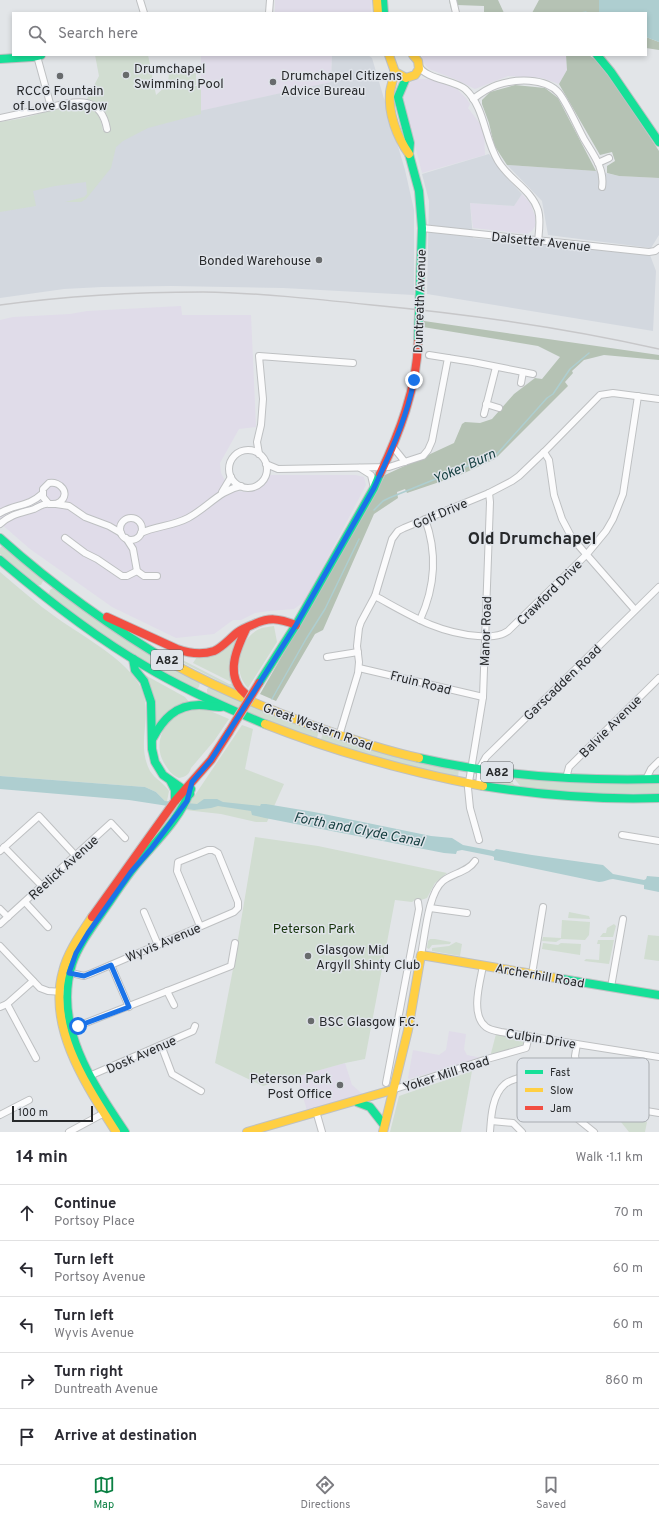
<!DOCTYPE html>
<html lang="en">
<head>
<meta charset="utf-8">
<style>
  body { margin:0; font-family:Overpass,sans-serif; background:#f2f2f3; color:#2b2b33 }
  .scale { position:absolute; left:12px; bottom:10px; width:81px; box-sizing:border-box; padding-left:4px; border:2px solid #27292b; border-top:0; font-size:11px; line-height:14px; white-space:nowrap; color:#27292b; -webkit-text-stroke:3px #e0e4ea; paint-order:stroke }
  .stop { position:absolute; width:12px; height:12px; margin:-9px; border:3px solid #1a73e8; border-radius:50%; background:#fff }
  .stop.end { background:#1a73e8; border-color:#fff; box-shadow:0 1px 4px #0008 }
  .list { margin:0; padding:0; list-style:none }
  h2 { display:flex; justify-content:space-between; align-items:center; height:52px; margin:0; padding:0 16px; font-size:17px }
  h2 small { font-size:13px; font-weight:400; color:#7c7c81 }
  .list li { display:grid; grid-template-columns:26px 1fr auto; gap:12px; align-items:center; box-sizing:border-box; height:56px; padding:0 16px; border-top:1px solid #e1e1e2 }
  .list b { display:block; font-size:15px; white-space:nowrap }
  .list p { margin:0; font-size:13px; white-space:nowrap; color:#7c7c81 }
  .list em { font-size:13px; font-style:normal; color:#7c7c81 }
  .icon { flex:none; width:22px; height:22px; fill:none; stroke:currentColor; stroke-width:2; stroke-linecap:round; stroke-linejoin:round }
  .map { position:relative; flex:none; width:659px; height:1132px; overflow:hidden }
  .search { position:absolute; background:#fff; box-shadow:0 2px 6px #0003; left:12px; right:12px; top:12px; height:44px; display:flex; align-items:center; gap:10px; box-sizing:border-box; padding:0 14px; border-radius:0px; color:#7c7c81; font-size:15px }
  .sheet { height:332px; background:#fff }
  nav { display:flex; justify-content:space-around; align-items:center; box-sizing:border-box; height:56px; border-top:1px solid #e1e1e2; background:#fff; font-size:11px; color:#7c7c81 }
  nav a { display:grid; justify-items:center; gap:2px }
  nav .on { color:#0b8043 }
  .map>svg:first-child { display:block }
  .commercial { fill:#e0dce9 }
  .built { fill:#d3d8df }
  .green { fill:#d1ddd1 }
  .forest { fill:#b5c2b4 }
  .water { fill:#aeced0 }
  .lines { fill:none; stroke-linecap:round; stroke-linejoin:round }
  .stream { stroke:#aeced0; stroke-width:1.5 }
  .street-casing { stroke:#bec0c2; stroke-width:8 }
  .fast-casing { stroke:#bec0c2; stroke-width:10 }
  .slow-casing { stroke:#bec0c2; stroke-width:10 }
  .jam-casing { stroke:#bec0c2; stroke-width:10 }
  .street { stroke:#fbfbfc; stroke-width:6 }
  .fast { stroke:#16e098; stroke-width:8 }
  .slow { stroke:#ffcf43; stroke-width:8 }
  .jam { stroke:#f24e42; stroke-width:8 }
  .rail { stroke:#c7c7c9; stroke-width:1.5 }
  .jam-bridge-casing { stroke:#bec0c2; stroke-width:10; stroke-linecap:butt }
  .jam-bridge { stroke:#f24e42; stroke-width:8 }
  .route { stroke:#1a73e8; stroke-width:5 }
  .poi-dot { fill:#686b6d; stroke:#e0e4ea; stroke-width:1.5 }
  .labels { text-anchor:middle; stroke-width:3; stroke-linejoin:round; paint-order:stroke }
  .shield { fill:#e0e4ea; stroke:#5e6164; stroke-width:1 }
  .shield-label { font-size:12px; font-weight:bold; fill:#27292b }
  .poi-label { font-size:13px; fill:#27292b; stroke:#e0e4ea; text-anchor:start }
  .street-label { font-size:13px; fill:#27292b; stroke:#e0e4ea }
  .park-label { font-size:13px; fill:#16350b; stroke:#e0e4ea }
  .water-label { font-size:14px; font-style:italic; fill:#153f40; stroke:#e0e4ea }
  .district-label { font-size:17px; font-weight:bold; fill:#27292b; stroke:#e0e4ea }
  .key { fill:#e0e4ea; stroke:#a8acb1; stroke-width:1 }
  .key-label { font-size:11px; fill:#27292b }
</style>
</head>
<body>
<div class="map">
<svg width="659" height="1132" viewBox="0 0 659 1132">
  <rect width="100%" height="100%" fill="#e2e5e8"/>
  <!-- commercial -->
  <g class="commercial">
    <path d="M 275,0 L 372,0 L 371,13 L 275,13 Z"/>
    <path d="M 201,55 L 332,55 L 331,82 L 201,111 Z"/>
    <path d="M 422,55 L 566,55 L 567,70 L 559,84 L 542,78 L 508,76 L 475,89 L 457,80 L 429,69 L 422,61 Z"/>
    <path d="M 418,79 L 428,79 L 440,82 L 457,89 L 466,98 L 470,104 L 468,108 L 484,129 L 485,155 L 422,173 L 403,98 L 407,87 L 411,82 Z"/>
    <path d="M 522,194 L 530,203 L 535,216 L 535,226 L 532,231 L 527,234 L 473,228 L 470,203 L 514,206 Z"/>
    <path d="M 181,306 L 182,315 L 251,315 L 256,427 L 239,429 L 220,463 L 221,473 L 225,481 L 234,491 L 249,492 L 263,485 L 270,475 L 355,475 L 364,477 L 366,485 L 305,601 L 294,609 L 269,611 L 255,613 L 241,620 L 233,620 L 214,634 L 176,638 L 112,607 L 30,549 L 0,523 L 0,320 L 13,317 L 70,314 L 87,311 Z"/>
    <path d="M 449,1031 L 466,1034 L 464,1049 L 467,1055 L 482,1058 L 409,1079 L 408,1078 L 413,1050 L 439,1055 L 446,1050 Z"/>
    <path d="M 345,1063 L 352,1085 L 367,1098 L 308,1114 L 297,1076 Z"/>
  </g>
  <!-- built -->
  <g class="built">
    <path d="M 332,55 L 368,55 L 372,58 L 405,170 L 414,210 L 414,295 L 283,288 L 171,286 L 102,287 L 64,289 L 0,298 L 0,187 L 104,132 L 331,82 Z"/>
    <path d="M 489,154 L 505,176 L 522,194 L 514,206 L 470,203 L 473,238 L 650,255 L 656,271 L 653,331 L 427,294 L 429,201 L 422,174 Z"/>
    <path d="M 507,165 L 596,171 L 619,176 L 659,178 L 659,235 L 651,248 L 548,235 L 542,201 Z"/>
  </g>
  <!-- green -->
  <g class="green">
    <path d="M 95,55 L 148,55 L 156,95 L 166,86 L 201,86 L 201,114 L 148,128 L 123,141 L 116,147 L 111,168 L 86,199 L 81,202 L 65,202 L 84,197 L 87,194 L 86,182 L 55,186 L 33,191 L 36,206 L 0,212 L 0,122 C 10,120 20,119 31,116 C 44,113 72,101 85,105 C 98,109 101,119 103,131 L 110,130 L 103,110 L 87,99 L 99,76 Z"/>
    <path d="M 169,72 L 196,73 L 196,85 L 168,84 Z"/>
    <path d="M 3,545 L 43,581 L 41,585 L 36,585 L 0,554 L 0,548 Z"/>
    <path d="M 0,572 C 19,588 37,604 57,618 C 82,636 128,660 141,688 C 154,718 135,742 150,771 C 155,779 164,783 169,791 L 167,801 L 165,801 L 156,792 L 145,787 L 0,776 Z"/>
    <path d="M 53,588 L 200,682 L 199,687 L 196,689 C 144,663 94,631 49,594 L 50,590 Z"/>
    <path d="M 274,626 L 277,642 L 248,688 C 232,671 238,640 259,629 C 264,627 269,627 274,626 Z"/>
    <path d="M 241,633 L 234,682 L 231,682 L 193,663 L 197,657 Z"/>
    <path d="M 171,654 L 229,684 L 235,684 L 238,691 L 170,656 Z"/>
    <path d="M 145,675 L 185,697 L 189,702 C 172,707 165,711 155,727 Z"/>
    <path d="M 210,687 L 319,731 L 316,741 L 209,695 L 207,692 L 207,689 Z"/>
    <path d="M 199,709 L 208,710 L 229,719 L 214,741 L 191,768 C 189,775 185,777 179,778 C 171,775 168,769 164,763 C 153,744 163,722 181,713 C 186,710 193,709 199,709 Z"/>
    <path d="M 242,725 L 253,729 L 245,769 L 284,784 L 267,822 L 256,822 L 221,814 L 185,810 Z"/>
    <path d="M 323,733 L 459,768 L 458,778 L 416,770 L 320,742 Z"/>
    <path d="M 487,774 L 507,776 L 516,787 L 486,780 Z"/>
    <path d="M 513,777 L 621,784 L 659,784 L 659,793 L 601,793 L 522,788 Z"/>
    <path d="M 255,837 L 318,846 L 447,873 L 435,883 L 427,898 L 421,900 L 416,899 L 412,902 L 395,900 L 365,1059 L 345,1063 L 263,1086 L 215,1063 L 233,969 Z"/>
    <path d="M 569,912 L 589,916 L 590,919 L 568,918 Z"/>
    <path d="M 562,920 L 590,922 L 589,935 L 585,940 L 561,939 L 556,942 L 542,941 L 543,937 L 561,938 Z"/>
    <path d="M 614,924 L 616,926 L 613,937 L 600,937 L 603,933 L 606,933 L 607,928 Z"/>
    <path d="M 648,935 L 659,936 L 659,961 L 644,959 Z"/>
    <path d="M 430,939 L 435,939 L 451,942 L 450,944 L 432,945 L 429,949 L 427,948 L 428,941 Z"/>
    <path d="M 598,940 L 614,940 L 609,964 L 584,961 L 586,959 L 599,960 L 600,944 L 597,944 Z"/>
    <path d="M 456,942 L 462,944 L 460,956 L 432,951 L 432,948 L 449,946 Z"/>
    <path d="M 543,943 L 558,945 L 561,943 L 581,944 L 580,955 L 542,949 Z"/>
    <path d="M 496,1034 L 527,1040 L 524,1047 L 490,1057 Z"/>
    <path d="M 472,1071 L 461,1132 L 390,1132 L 399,1096 Z"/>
    <path d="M 617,1117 L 647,1122 L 645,1132 L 629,1132 Z"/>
  </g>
  <!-- forest -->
  <g class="forest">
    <path d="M 449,0 L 498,0 L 504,13 L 484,13 L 484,6 L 457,5 L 451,9 Z"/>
    <path d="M 539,0 L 599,0 L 599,13 L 532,13 Z"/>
    <path d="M 646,37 L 659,42 L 659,50 L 646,48 Z"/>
    <path d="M 566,55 L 589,55 L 602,65 L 659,151 L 659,178 L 619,176 L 607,173 L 607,166 L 615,161 L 612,152 L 600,155 L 559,84 L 567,70 Z"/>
    <path d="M 515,85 L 545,88 L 558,98 L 596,171 L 507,165 L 494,145 L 489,123 L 482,104 L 482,100 L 490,92 Z"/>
    <path d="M 424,321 L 659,355 L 659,360 L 604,355 L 584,360 L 572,371 L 573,373 L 565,382 L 568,386 L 495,459 L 460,475 L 407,493 L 405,489 L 397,492 L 398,498 L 374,514 L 323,630 L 315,634 L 276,701 L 260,694 L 374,497 L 385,475 L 454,443 L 462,424 L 465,422 L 480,423 L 492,419 L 514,394 L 535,378 L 542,379 L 560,357 L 538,346 L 423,327 Z"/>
  </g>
  <!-- water -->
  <g class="water">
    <path d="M 599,0 L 659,0 L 659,42 L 646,37 L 646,13 L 599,13 Z"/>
    <path d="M 0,776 L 145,787 L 156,792 L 165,801 L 197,804 L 204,799 L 217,799 L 223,802 L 260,806 L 261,804 L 266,804 L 314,812 L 431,836 L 452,838 L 463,845 L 494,851 L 496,849 L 532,855 L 603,865 L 613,874 L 644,880 L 646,879 L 647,876 L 659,877 L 659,892 L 644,889 L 644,885 L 613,879 C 608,879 605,882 599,882 L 494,860 L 494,857 L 492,856 L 462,850 L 457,851 L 456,854 L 444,853 L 265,818 L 252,815 L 251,811 L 218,806 L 211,808 L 194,810 L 129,800 L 0,789 Z"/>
  </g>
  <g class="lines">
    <!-- stream -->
    <g class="stream">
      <path d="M 581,13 L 586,12"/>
      <path d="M 374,510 L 383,501 L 389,498 L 497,454 L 547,398 L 553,394 L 570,369 L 589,353"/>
      <path d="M 272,699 L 306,639 L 325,609 L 359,539"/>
    </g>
    <defs>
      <g id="street">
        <path d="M 140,0 L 144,13"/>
        <path d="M 453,0 L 456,13"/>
        <path d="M 269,13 L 270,0"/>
        <path d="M 419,66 C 425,79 454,80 465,89 C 485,107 484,138 498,161 C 509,180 531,189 538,210 C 541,220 539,231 538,241"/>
        <path d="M 473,99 C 481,93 488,88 497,85 C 515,79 545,77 559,93 C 567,103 577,126 584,139 C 593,154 605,169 602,187"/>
        <path d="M 51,107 C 77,100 101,96 107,129"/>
        <path d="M 0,118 L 51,107 L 37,56"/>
        <path d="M 598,163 L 609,158"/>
        <path d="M 422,228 L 649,252 L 655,251 L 659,248"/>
        <path d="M 429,355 L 473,362 L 533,374"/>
        <path d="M 521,383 L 523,372"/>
        <path d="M 486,404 L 499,408"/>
        <path d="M 484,414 L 496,367"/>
        <path d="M 393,447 L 405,462"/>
        <circle cx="248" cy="469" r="19"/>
        <path d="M 544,452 L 549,460 L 554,495 L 562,519 L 572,538 L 635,610"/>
        <path d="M 259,454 L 257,442 L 261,425 L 263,399 L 259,356 L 353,363"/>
        <path d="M 266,464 L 278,469 L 389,467 L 423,456 L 428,450 L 432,441 L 448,358"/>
        <path d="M 360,468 L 371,475 L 374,488"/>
        <path d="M 222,492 L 231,477"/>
        <path d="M 56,504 L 69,506 L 85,517 L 109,526 L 121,533"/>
        <path d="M 0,513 C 15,504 28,507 42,494"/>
        <circle cx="131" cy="529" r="11"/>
        <path d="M 0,524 C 11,514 21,513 34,509 C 38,507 44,503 49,504 C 53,504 56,505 60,502 C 71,493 60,481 49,483 L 43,489 L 43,497 L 48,503"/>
        <path d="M 141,533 C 156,526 173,526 188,518 C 207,508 220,490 241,486"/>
        <path d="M 65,538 L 85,553 L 97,559 L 122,576 L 127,576 L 137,571"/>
        <path d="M 126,538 L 133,549 L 137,571 L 144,576 L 157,576"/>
        <path d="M 375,596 C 410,615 437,633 478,636 C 489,637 499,637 508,631 L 587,554 L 606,531 L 613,519 L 623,494 L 638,396"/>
        <path d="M 420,620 C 435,587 438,554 425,519"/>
        <path d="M 327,657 L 358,652"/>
        <path d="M 359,668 L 483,697"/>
        <path d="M 339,736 L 358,673 L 359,662 L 357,646 L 359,628 L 361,622 L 375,596 L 392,539 L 398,531 L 404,528 L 489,493 L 512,481 L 519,476 L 544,452 L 600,395 L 613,393 L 659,399"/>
        <path d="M 566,778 L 569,767 L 659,678"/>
        <path d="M 646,779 L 651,769 L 659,761"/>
        <path d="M 479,785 L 481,766 L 486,757 L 659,587"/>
        <path d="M 622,835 L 659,841"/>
        <path d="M 479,840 L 470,808 L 468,788 L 483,697 L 490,502 L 489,493"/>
        <path d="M 4,847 L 42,886"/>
        <path d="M 0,851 L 39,816 L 75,855"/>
        <path d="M 25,902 L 48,927"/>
        <path d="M 430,908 L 467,913"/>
        <path d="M 0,909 L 8,917"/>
        <path d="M 144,912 L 158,945"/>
        <path d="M 0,924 L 111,823 L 125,838"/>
        <path d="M 0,946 L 40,988 L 48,991 L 63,992"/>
        <path d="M 421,955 C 425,936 428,893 443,881 C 453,873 468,872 475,861"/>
        <path d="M 111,965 L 129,1007"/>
        <path d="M 483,966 C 480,982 470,1015 486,1027 C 490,1030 496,1031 501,1032 L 659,1057"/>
        <path d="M 67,972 L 84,976 L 92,973 L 234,912 L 238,908 L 238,902 L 218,853 L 213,850 L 208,850 L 178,862 L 177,871 L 200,926"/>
        <path d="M 532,974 L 543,907"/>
        <path d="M 611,987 L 623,919"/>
        <path d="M 167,991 L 174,1005"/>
        <path d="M 7,1004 L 36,1058"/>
        <path d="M 0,1007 L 7,1004 L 33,981"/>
        <path d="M 78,1026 L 231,966 L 235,943"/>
        <path d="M 577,1044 L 575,1056 L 577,1065 L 596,1091 L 610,1105 L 659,1113"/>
        <path d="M 161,1045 L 172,1074 L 201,1091"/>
        <path d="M 542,1065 L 541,1073 L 546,1079"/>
        <path d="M 87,1077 L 193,1031 L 195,1026"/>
        <path d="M 386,1083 L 419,909 L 418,902"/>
        <path d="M 392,1090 L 487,1059 L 526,1048 L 529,1036"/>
        <path d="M 316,1111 L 322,1132"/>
        <path d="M 0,1115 L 29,1100"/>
        <path d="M 574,1116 L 577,1110 L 575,1104 L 569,1100 L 564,1102 L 561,1109 C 562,1116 568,1117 574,1116 L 594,1132"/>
        <path d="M 491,1121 L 513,1123 L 522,1132"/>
        <path d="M 69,1132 L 106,1112"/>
        <path d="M 490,1132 C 491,1117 492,1095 505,1084 C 514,1077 530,1076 541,1073"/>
      </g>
      <g id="fast">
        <path d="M 383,0 L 384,13"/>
        <path d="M 597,55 L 611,72 L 659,142"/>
        <path d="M 0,59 L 32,57 L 41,55"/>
        <path d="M 406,78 L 398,97 L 410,143 L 409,154 L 419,191 L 422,228 L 418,342"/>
        <path d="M 0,538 C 56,588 110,627 175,665"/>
        <path d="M 0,560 C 46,599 93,636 145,666 C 183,689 224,707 265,724"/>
        <path d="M 133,659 L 135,670 L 144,681 L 151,702 L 152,749 L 155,762 L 163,775 L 190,794"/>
        <path d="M 259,683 L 296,625 L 374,488 L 380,474"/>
        <path d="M 153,738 C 163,719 176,705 199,705 C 206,705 214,707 221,707"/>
        <path d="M 419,758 C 498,776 578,781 659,779"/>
        <path d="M 171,782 L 175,790 L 175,801"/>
        <path d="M 483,786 C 541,795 600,800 659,798"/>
        <path d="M 556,978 L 659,995"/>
        <path d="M 357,1102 L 370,1107 L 384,1125"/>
        <path d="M 125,1132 C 92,1083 53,1026 72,964 C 79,943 95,923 108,904 C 117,891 126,877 136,865 C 156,841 180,819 191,789"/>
      </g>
      <g id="slow">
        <path d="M 377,0 L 378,13"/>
        <path d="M 389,55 L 395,72 L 406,78 L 415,75 L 419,69 L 418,61 L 413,55"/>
        <path d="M 394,71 C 394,79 391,85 390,92 C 388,114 397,137 409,154"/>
        <path d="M 175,665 C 219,689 265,708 311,725 C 347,738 382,750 419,758"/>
        <path d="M 265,724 C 336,752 408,772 483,786"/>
        <path d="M 92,917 C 81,934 68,951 63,971 C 47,1028 87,1086 116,1132"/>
        <path d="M 247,1132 L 392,1090"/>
        <path d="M 383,1132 L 408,1030 L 421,955 L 556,978"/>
      </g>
      <g id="jam">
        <path d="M 380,474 C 399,434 417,388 418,342"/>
        <path d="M 107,617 L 177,649 C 188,653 202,655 214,651 C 223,647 230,638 238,632 C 242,629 247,627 252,625 C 269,617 278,618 296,625"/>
        <path d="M 246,629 C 238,646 227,669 239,687 C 242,692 247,694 250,699"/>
        <path d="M 92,917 L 175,801 L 211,760 L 229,732"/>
      </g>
    </defs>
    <!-- street casing -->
    <use href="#street" class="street-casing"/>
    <!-- fast casing -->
    <use href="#fast" class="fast-casing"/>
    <!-- slow casing -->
    <use href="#slow" class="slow-casing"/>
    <!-- jam casing -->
    <use href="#jam" class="jam-casing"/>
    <!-- street -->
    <use href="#street" class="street"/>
    <!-- fast -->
    <use href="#fast" class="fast"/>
    <!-- slow -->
    <use href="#slow" class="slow"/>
    <!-- jam -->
    <use href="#jam" class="jam"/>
    <!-- rail -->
    <path class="rail" d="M 0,305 C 67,296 135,292 203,292 C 260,293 316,299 372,305 C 468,314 565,328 659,349"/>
    <defs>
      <path id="jam-bridge" d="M 229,732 L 259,683"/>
    </defs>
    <!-- jam-bridge casing -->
    <use href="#jam-bridge" class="jam-bridge-casing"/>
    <!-- jam-bridge -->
    <use href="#jam-bridge" class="jam-bridge"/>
  </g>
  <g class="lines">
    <!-- route -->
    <path class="route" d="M 78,1026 L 129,1007 L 111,965 L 84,976 L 69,973 L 76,953 L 88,933 L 131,872 L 151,849 L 187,801 L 192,782 L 211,760 L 296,625 L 374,488 C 390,453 407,418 414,380"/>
  </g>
  <!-- markers -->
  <g class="poi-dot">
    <circle cx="126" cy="75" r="4"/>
    <circle cx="60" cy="76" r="4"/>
    <circle cx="273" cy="82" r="4"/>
    <circle cx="319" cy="260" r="4"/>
    <circle cx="308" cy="956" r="4"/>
    <circle cx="311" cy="1021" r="4"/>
    <circle cx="340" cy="1085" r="4"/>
  </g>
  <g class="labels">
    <!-- shield labels -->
    <g class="shield">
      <rect x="151" y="650" width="32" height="20" rx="3"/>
      <rect x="481" y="762" width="32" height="20" rx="3"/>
    </g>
    <g class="shield-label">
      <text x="167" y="664">A82</text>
      <text x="497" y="776">A82</text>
    </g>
    <!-- poi labels -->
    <g class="poi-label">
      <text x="134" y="73">Drumchapel<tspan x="134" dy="15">Swimming Pool</tspan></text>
      <text x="281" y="80">Drumchapel Citizens<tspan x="281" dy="15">Advice Bureau</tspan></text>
      <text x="60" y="95" text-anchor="middle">RCCG Fountain<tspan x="60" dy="15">of Love Glasgow</tspan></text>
      <text x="311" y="265" text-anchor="end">Bonded Warehouse</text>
      <text x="316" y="954">Glasgow Mid<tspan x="316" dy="15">Argyll Shinty Club</tspan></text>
      <text x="319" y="1026">BSC Glasgow F.C.</text>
      <text x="332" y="1083" text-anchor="end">Peterson Park<tspan x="332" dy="15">Post Office</tspan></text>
    </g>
    <!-- street labels -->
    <g class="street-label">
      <text transform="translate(541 241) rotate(6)" y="5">Dalsetter Avenue</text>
      <text transform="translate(419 301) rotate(-88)" y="5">Duntreath Avenue</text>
      <text transform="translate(440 513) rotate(-23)" y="5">Golf Drive</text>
      <text transform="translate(549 592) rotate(-45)" y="5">Crawford Drive</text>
      <text transform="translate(485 631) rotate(-88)" y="5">Manor Road</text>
      <text transform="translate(421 682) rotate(14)" y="5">Fruin Road</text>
      <text transform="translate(562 682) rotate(-44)" y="5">Garscadden Road</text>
      <text transform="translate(318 726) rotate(20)" y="5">Great Western Road</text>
      <text transform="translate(610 726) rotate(-45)" y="5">Balvie Avenue</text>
      <text transform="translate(63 867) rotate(-42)" y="5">Reelick Avenue</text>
      <text transform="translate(163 942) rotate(-23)" y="5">Wyvis Avenue</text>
      <text transform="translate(540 975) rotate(10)" y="5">Archerhill Road</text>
      <text transform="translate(541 1038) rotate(9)" y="5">Culbin Drive</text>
      <text transform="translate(141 1054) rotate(-24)" y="5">Dosk Avenue</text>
      <text transform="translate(446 1073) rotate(-18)" y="5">Yoker Mill Road</text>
    </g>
    <!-- park labels -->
    <g class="park-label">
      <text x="314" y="933">Peterson Park</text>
    </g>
    <!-- water labels -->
    <g class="water-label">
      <text transform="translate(464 466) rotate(-24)" y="5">Yoker Burn</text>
      <text transform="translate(359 829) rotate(11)" y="5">Forth and Clyde Canal</text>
    </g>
    <!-- district labels -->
    <g class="district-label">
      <text x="532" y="544">Old Drumchapel</text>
    </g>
  </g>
  <!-- legend -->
  <rect x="517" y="1058" width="132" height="64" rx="6" class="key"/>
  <rect x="525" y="1070" width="18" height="4" fill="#16e098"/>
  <rect x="525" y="1088" width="18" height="4" fill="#ffcf43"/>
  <rect x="525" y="1106" width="18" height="4" fill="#f24e42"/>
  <g class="key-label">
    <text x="550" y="1076">Fast</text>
    <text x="550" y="1094">Slow</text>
    <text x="550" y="1112">Jam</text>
  </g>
</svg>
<div class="scale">100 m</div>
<div class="stop" style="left:78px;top:1026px"></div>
<div class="stop end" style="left:414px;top:380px"></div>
<div class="search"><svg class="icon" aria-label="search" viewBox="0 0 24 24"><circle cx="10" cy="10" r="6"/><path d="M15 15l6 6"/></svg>Search here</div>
</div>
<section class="sheet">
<h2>14 min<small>Walk · 1.1 km</small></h2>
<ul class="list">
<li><svg class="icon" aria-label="ahead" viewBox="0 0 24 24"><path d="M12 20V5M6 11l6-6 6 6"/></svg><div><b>Continue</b><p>Portsoy Place</p></div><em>70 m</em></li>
<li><svg class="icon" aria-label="left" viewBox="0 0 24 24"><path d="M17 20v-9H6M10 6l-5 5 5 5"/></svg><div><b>Turn left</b><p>Portsoy Avenue</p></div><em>60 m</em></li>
<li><svg class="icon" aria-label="left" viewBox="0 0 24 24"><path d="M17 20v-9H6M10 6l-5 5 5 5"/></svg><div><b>Turn left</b><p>Wyvis Avenue</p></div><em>60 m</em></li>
<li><svg class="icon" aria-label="right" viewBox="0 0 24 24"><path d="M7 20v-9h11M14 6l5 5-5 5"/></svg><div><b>Turn right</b><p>Duntreath Avenue</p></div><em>860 m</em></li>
<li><svg class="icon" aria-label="arrive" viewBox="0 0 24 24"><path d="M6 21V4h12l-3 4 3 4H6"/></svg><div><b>Arrive at destination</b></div></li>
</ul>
</section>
<nav>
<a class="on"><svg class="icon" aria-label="map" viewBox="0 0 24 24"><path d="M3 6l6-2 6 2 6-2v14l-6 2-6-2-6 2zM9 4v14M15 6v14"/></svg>Map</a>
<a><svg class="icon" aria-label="directions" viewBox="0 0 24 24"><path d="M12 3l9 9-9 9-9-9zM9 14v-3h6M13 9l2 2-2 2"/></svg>Directions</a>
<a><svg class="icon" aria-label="saved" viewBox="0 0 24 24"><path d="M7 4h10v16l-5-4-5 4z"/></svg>Saved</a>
</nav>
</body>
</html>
